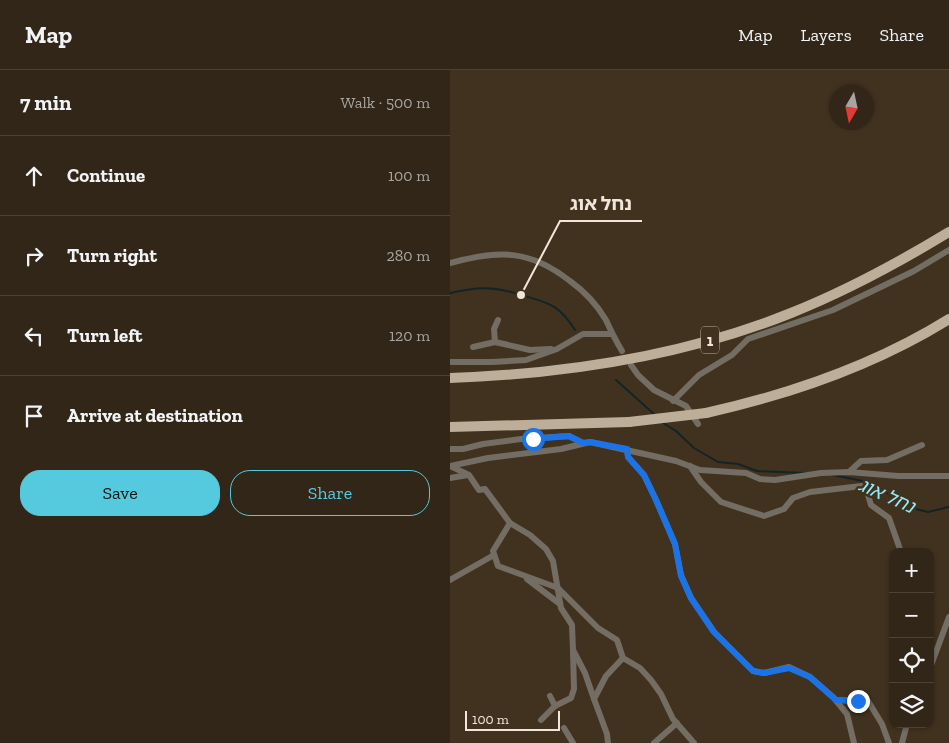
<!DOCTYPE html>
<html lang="en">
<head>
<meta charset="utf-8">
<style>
  body { margin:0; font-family:"Zilla Slab","Noto Sans Hebrew",serif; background:#392e20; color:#f1f3f6 }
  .controls { position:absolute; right:15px; bottom:15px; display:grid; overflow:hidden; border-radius:10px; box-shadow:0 1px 4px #0004 }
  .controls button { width:45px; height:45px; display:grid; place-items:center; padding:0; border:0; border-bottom:1px solid #4c4336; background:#312617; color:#f1f3f6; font:25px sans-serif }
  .compass { position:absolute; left:379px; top:15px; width:45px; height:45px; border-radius:50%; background:#312617; box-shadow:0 1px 4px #0004; rotate:189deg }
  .scale { position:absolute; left:15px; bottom:12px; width:95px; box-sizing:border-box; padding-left:5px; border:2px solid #f0e6db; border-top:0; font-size:14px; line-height:18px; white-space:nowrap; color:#f0e6db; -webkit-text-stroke:4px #41321f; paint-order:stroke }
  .stop { position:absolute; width:15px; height:15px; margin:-11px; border:4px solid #1a73e8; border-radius:50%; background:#fff }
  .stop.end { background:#1a73e8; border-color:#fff; box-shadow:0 1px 5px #0008 }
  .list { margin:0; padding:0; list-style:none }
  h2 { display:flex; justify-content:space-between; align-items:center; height:65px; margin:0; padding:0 20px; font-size:21px }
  h2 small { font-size:16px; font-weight:400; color:#a8a5a1 }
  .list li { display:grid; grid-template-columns:32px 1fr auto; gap:15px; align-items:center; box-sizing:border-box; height:80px; padding:0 20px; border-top:1px solid #4c4336 }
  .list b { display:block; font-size:19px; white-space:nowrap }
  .list em { font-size:16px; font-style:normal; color:#a8a5a1 }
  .actions { display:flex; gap:10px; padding:15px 20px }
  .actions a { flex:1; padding:11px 0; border:1px solid #55cadf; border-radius:20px; text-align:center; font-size:18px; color:#55cadf }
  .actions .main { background:#55cadf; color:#111 }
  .icon { flex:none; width:28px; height:28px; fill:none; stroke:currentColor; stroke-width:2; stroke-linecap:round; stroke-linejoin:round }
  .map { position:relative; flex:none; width:499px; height:673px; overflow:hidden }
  header { display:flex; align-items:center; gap:30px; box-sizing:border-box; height:70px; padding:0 25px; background:#312617; border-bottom:1px solid #4c4336 }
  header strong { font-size:24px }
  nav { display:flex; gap:28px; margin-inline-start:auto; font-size:18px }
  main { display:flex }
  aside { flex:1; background:#312617 }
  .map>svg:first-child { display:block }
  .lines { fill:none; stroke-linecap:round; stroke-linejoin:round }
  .stream { stroke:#132426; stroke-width:2 }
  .minor { stroke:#736d63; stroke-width:6 }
  .trunk { stroke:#bcae98; stroke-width:10 }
  .trunk-bridge { stroke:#bcae98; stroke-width:10 }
  .route { stroke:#1a73e8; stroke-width:6 }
  .labels { text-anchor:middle; stroke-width:5; stroke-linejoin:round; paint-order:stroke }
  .shield { fill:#41321f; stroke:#bcb0a3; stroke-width:1 }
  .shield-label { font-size:16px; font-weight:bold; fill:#f0e6db }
  .water-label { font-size:19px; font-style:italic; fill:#92ebfa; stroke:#41321f }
  .leader { fill:none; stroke:#f0e6db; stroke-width:2 }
  .callout-dot { fill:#f0e6db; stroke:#41321f; stroke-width:2 }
  .callout-label { font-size:19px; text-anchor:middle; font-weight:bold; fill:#f0e6db; stroke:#41321f; stroke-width:5; stroke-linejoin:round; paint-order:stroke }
</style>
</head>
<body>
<header>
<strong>Map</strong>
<nav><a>Map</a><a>Layers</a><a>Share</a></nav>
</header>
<main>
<aside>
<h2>7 min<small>Walk · 500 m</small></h2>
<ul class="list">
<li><svg class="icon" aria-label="ahead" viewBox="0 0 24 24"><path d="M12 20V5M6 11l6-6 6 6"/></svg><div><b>Continue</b></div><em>100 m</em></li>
<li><svg class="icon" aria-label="right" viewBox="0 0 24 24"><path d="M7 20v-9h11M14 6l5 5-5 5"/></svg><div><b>Turn right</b></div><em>280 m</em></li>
<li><svg class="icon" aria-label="left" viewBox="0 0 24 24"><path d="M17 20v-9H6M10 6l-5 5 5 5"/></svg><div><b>Turn left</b></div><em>120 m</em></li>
<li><svg class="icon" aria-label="arrive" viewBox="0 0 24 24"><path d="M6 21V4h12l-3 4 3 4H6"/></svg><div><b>Arrive at destination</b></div></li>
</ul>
<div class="actions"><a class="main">Save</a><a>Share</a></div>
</aside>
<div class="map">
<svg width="499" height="673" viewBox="0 0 499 673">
  <rect width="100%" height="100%" fill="#41321f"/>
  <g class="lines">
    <!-- stream -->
    <g class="stream">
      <path d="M 0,223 C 27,217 42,216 68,224 C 97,233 107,232 125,260"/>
      <path d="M 166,310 L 204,344"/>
      <path d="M 213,353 L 226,361 L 244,378 L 268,392 L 288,394 L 307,401 L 356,403"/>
      <path d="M 383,405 L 418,412"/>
      <path d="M 422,414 L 462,438 L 478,442 L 499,437"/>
    </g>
    <!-- minor -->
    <g class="minor">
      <path d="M 0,193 C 49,180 79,179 120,211 C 134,221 147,235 156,250 C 161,261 166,271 172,281"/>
      <path d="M 45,272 L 44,259 L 48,250"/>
      <path d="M 23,277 L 45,272 L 80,280 L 101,279"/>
      <path d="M 0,292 L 42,292 L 76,290 L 107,279 L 133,264 L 162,264"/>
      <path d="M 181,295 L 188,305 L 204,320 L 236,336 L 248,354"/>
      <path d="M 223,331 L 249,305 L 282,285 L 298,269 L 383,240 L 464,201 L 499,180"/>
      <path d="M 0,379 L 13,379 L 33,374 L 71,369 L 119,366 L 133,373"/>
      <path d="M 177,379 L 178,387 L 194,405 L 206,430 L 225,474 L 231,505 L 241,528 L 264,562 L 303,601 L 314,603 L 339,597 L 360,607 L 383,627 L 397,644 L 404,673"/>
      <path d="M 0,396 L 38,388 L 111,379 L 140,372 L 226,391 L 250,400 L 296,403 L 310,409 L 325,410 L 371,403 L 399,402 L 448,406 L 499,406"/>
      <path d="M 0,396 L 19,405 L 29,420 L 35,419 L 60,453 L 43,481 L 48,496 L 108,518 L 148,558 L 167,570 L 173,588 L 190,598 L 201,610 L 211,624 L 223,649 L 244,673"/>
      <path d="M 240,396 L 251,412 L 271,432 L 314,446 L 334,439 L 343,428 L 360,422 L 420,415 L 418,425 L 421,435 L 439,448 L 451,482"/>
      <path d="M 399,402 L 411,391 L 437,390 L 472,375"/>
      <path d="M 0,408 L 18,405"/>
      <path d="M 60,453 L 80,465 L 96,479 L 103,491 L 111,538 L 122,555 L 123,580 L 135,603 L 144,629"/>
      <path d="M 77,509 L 110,534"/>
      <path d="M 0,510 L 44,485"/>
      <path d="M 480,598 L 499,547"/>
      <path d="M 100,626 L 105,636"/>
      <path d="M 386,630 L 418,631 L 432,654 L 439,673"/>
      <path d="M 91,650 L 105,636 L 121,628 L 124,619 L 123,581"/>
      <path d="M 114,658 L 123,673"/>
      <path d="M 158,673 L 157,664 L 144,629 L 156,606 L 173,588"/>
      <path d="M 204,673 L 227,653"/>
      <path d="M 452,673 L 457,654"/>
    </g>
    <!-- trunk -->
    <g class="trunk">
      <path d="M 0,308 C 114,304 234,286 341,243 C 396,221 448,193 499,162"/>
      <path d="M 256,343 C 341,324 425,295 499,249"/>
      <path d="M 0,357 L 179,352"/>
    </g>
    <!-- trunk-bridge -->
    <path class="trunk-bridge" d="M 179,352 L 256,343"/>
  </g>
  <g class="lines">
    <!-- route -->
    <path class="route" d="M 83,369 L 119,366 L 133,373 L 140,372 L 177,379 L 178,387 L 194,405 L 206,430 L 225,474 L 231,506 L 241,528 L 264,562 L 303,601 L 314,603 L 339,598 L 360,607 L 386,630 L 408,631"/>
  </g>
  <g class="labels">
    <!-- shield labels -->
    <rect class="shield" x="251" y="256.5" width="18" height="27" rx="4"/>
    <g class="shield-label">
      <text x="260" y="276">1</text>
    </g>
    <!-- water labels -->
    <g class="water-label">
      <text transform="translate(437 425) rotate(24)" y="7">נחל אוג</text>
    </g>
  </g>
  <!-- callouts -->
  <path class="leader" d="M71 225L110 151H192"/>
  <circle class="callout-dot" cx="71" cy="225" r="5"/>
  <g class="callout-label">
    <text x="151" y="140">נחל אוג</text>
  </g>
</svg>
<div class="controls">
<button>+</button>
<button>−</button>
<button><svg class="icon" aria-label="locate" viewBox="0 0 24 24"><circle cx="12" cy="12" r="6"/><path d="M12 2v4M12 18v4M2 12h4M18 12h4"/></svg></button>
<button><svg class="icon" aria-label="layers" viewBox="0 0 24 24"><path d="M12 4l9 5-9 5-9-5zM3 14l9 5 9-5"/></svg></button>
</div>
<svg class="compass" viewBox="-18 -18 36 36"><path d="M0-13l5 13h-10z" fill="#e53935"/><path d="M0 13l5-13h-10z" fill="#a8a5a1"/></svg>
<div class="scale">100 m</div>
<div class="stop" style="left:83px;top:369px"></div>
<div class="stop end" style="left:408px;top:631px"></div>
</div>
</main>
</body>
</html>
